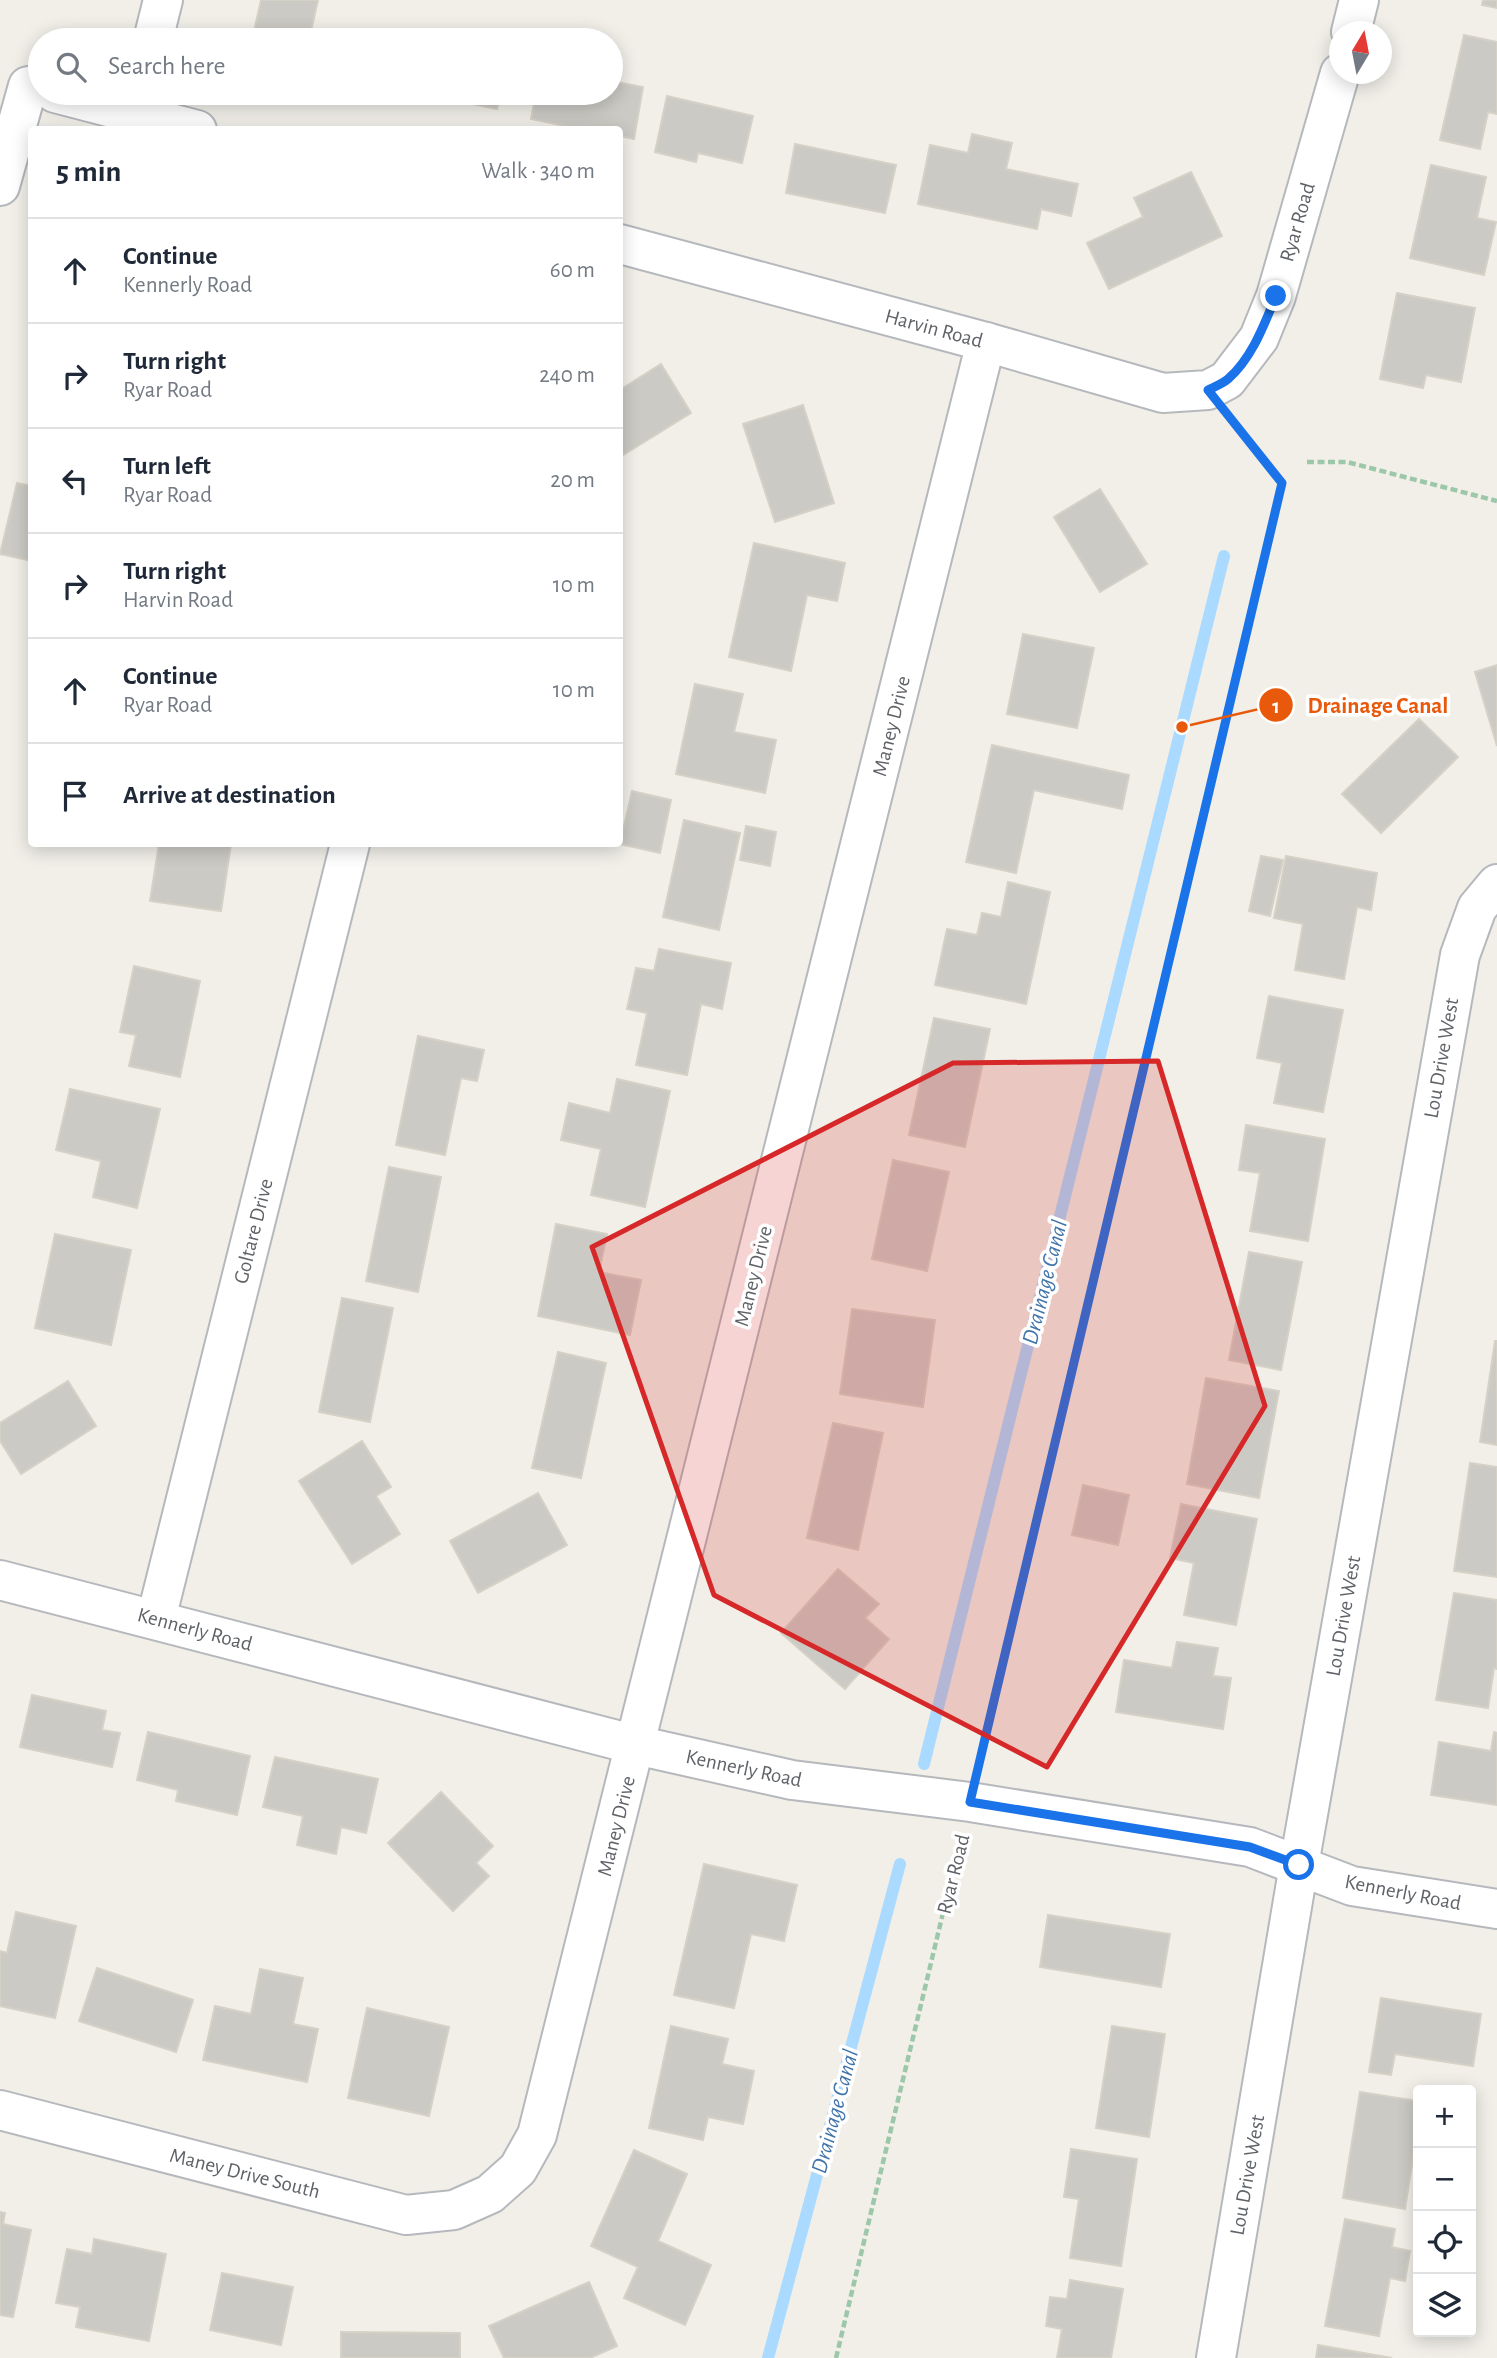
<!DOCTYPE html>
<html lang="en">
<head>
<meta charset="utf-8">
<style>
  body { margin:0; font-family:"Alegreya Sans",sans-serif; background:#f6f6f7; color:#1f2937 }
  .controls { position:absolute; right:21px; bottom:21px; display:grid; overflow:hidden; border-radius:7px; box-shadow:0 4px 18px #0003 }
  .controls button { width:63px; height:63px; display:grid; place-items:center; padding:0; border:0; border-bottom:2px solid #e0e1e3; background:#fff; color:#1f2937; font:35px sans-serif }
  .compass { position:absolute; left:1329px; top:21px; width:63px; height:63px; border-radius:50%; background:#fff; box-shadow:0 4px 18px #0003; rotate:10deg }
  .stop { position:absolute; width:21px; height:21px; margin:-16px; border:5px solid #1a73e8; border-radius:50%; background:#fff }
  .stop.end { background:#1a73e8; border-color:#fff; box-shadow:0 2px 7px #0008 }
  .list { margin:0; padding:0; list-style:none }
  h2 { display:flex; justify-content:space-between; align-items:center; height:91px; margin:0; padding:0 28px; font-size:30px }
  h2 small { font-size:23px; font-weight:400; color:#747a83 }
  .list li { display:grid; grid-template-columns:46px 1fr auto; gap:21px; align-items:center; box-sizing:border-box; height:105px; padding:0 28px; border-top:2px solid #e0e1e3 }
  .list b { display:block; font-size:26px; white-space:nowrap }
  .list p { margin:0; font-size:23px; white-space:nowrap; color:#747a83 }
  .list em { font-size:23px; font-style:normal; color:#747a83 }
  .icon { flex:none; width:38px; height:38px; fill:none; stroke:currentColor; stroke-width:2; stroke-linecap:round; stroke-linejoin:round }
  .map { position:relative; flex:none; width:1497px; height:2358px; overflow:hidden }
  .search { position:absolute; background:#fff; box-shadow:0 4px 18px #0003; left:28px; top:28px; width:595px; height:77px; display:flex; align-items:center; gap:18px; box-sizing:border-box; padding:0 24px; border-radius:38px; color:#747a83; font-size:26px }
  .panel { position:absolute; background:#fff; box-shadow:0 4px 18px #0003; left:28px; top:126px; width:595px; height:721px; border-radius:7px }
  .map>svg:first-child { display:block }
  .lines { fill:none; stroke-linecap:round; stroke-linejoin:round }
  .stream { stroke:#aadaff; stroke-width:12 }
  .building { fill:#cccac5; stroke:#d6d1c6; stroke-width:2 }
  .minor-casing { stroke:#b5b8bc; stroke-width:42 }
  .path { stroke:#9cc7a9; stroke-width:4.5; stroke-dasharray:7 3.5; stroke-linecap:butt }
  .minor { stroke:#fff; stroke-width:38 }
  .route { stroke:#1a73e8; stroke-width:9 }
  .marked { fill:#d62828; fill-opacity:0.2; stroke:#d62828; stroke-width:5; stroke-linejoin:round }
  .labels { text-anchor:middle; stroke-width:7; stroke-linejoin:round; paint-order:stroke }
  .street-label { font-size:21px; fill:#5f6368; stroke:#fff }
  .water-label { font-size:23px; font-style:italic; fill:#4174aa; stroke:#fff }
  .leader { fill:none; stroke:#e8590c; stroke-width:2.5 }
  .callout-dot { fill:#e8590c; stroke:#fff; stroke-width:2.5 }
  .mark-label { font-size:21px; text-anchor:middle; font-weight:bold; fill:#fff }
  .callout-label { font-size:23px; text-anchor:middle; font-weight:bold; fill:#e8590c; stroke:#fff; stroke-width:7; stroke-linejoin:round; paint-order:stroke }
</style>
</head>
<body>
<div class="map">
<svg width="1497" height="2358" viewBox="0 0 1497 2358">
  <rect width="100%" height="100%" fill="#f1efe8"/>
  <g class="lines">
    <!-- stream -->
    <g class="stream">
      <path d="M 924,1764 L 1224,556"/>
      <path d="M 768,2358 L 900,1864"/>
    </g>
  </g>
  <!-- building -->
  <g class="building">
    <path d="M 261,0 L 318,0 L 309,40 L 252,40 Z"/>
    <path d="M 1483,0 L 1497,0 L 1497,8 L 1482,5 Z"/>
    <path d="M 1464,35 L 1497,42 L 1497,114 L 1488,112 L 1480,149 L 1440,140 Z"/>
    <path d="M 611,81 L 643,87 L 634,139 L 620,136 L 620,130 L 584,130 L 531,119 L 536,93 L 611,93 Z"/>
    <path d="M 419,93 L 501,93 L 497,109 Z"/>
    <path d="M 667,96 L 753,116 L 742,163 L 698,153 L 696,162 L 655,152 Z"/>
    <path d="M 972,134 L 1012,143 L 1006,169 L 1078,184 L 1071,216 L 1041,209 L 1037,229 L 918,204 L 930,145 L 968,153 Z"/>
    <path d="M 795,144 L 896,165 L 885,213 L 786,193 Z"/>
    <path d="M 1431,165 L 1486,177 L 1477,218 L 1496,222 L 1484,275 L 1410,258 Z"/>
    <path d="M 1191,172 L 1222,236 L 1109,289 L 1087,243 L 1143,217 L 1134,198 Z"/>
    <path d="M 1397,293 L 1475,308 L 1461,382 L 1426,375 L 1423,388 L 1380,379 Z"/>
    <path d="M 661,364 L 691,413 L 620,457 L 620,390 Z"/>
    <path d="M 803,405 L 834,503 L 775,522 L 743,424 Z"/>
    <path d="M 17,483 L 32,486 L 32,561 L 0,554 Z"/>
    <path d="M 1100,489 L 1147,564 L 1100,592 L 1054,517 Z"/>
    <path d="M 754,543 L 845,563 L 837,601 L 807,595 L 791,671 L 729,657 Z"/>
    <path d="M 1023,634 L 1094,648 L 1077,728 L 1007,714 Z"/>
    <path d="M 1497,665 L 1497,746 L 1475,672 Z"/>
    <path d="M 695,684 L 743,694 L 734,732 L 776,740 L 765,793 L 676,774 Z"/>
    <path d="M 1419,719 L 1458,757 L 1381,833 L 1342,794 Z"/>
    <path d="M 992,745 L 1129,775 L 1122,809 L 1034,790 L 1016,873 L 966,862 Z"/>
    <path d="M 632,791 L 671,800 L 660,853 L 620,844 Z"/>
    <path d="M 684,820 L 740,833 L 719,930 L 663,917 Z"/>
    <path d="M 746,826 L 776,832 L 770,866 L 740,860 Z"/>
    <path d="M 159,844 L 231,844 L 221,911 L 150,901 Z"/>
    <path d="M 1261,856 L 1283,860 L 1270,916 L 1249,911 Z"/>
    <path d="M 1286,856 L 1377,873 L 1371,910 L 1357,907 L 1344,979 L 1295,970 L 1303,924 L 1274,918 Z"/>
    <path d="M 1008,882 L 1050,892 L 1026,1004 L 935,985 L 947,929 L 977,935 L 982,913 L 1001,917 Z"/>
    <path d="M 659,949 L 731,963 L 722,1009 L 701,1004 L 687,1075 L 636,1065 L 647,1013 L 627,1009 L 636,968 L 654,971 Z"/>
    <path d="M 134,966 L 200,981 L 180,1077 L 129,1066 L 136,1035 L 120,1032 Z"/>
    <path d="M 1269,996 L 1343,1010 L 1323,1112 L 1274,1103 L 1282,1063 L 1257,1058 Z"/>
    <path d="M 934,1018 L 990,1029 L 965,1147 L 909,1135 Z"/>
    <path d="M 418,1036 L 484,1050 L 477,1081 L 461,1078 L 445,1155 L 396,1145 Z"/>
    <path d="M 617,1079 L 670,1091 L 645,1207 L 591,1195 L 601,1149 L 561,1140 L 569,1103 L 610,1113 Z"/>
    <path d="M 70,1089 L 160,1109 L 137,1208 L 93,1197 L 101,1161 L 56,1150 Z"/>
    <path d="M 1246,1125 L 1325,1139 L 1308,1241 L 1250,1231 L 1260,1173 L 1239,1170 Z"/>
    <path d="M 893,1160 L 949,1172 L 927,1271 L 872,1259 Z"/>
    <path d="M 389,1167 L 441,1177 L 418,1292 L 366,1281 Z"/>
    <path d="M 556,1224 L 607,1234 L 599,1272 L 641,1280 L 630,1335 L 538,1316 Z"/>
    <path d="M 55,1234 L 131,1250 L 111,1345 L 35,1328 Z"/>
    <path d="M 1249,1252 L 1302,1262 L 1281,1370 L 1229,1360 Z"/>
    <path d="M 342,1298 L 393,1308 L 370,1422 L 319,1412 Z"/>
    <path d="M 852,1309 L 935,1320 L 923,1407 L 840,1394 Z"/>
    <path d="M 1495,1341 L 1497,1341 L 1497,1445 L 1480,1442 Z"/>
    <path d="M 558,1352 L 606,1363 L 581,1478 L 532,1468 Z"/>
    <path d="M 1206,1378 L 1279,1391 L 1259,1498 L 1187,1484 Z"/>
    <path d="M 68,1381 L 96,1426 L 21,1474 L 0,1441 L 0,1423 Z"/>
    <path d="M 833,1423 L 883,1433 L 858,1550 L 807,1538 Z"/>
    <path d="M 362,1441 L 391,1487 L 376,1496 L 400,1534 L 352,1564 L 299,1481 Z"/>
    <path d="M 1470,1463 L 1497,1467 L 1497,1577 L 1454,1571 Z"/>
    <path d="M 1083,1485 L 1129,1495 L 1118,1545 L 1072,1535 Z"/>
    <path d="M 538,1493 L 567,1545 L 478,1593 L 450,1541 Z"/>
    <path d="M 1181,1504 L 1257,1519 L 1236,1625 L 1184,1615 L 1194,1563 L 1170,1558 Z"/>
    <path d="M 838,1569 L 879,1604 L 865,1618 L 889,1639 L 845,1689 L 781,1633 Z"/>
    <path d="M 1454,1593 L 1497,1600 L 1497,1669 L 1494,1668 L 1488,1708 L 1436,1700 Z"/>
    <path d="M 1177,1642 L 1218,1648 L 1213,1676 L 1231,1678 L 1223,1729 L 1116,1712 L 1124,1660 L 1172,1668 Z"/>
    <path d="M 32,1695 L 106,1711 L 102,1730 L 120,1733 L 112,1767 L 20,1747 Z"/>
    <path d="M 148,1732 L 250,1756 L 237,1815 L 176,1801 L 178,1790 L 137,1780 Z"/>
    <path d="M 1494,1732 L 1497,1733 L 1497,1805 L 1431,1795 L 1439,1742 L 1491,1751 Z"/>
    <path d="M 275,1757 L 378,1779 L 366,1833 L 341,1827 L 336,1854 L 297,1845 L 303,1816 L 263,1807 Z"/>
    <path d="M 441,1792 L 493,1846 L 476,1863 L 489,1876 L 453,1911 L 388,1843 Z"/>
    <path d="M 704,1864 L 797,1885 L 784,1941 L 751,1934 L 734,2008 L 674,1995 Z"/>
    <path d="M 16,1912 L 76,1926 L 55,2018 L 0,2006 L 0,1951 L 7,1953 Z"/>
    <path d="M 1048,1915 L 1170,1934 L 1161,1987 L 1040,1967 Z"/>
    <path d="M 97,1968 L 193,2000 L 176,2052 L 79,2021 Z"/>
    <path d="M 260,1969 L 303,1978 L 293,2024 L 318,2029 L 307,2082 L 203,2060 L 215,2006 L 251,2014 Z"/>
    <path d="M 1381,1998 L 1481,2014 L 1473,2066 L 1395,2054 L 1391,2075 L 1369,2072 Z"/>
    <path d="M 367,2008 L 449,2027 L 429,2116 L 348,2098 Z"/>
    <path d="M 671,2026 L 728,2039 L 722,2064 L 754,2071 L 743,2124 L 708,2117 L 703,2140 L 649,2128 Z"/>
    <path d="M 1112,2026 L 1165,2034 L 1149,2137 L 1096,2128 Z"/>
    <path d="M 1360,2092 L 1418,2101 L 1418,2146 L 1415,2145 L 1405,2209 L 1343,2198 Z"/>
    <path d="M 1071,2149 L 1137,2159 L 1121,2266 L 1070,2258 L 1079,2199 L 1064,2197 Z"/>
    <path d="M 634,2150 L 687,2174 L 658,2241 L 711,2265 L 685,2325 L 624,2298 L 638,2267 L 591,2246 Z"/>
    <path d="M 0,2212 L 5,2213 L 3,2224 L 31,2230 L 13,2317 L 0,2315 Z"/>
    <path d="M 1345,2219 L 1395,2229 L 1392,2247 L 1410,2251 L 1405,2281 L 1390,2278 L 1379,2336 L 1325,2326 Z"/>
    <path d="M 94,2239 L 166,2254 L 149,2341 L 76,2327 L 80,2307 L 56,2303 L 67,2249 L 92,2254 Z"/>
    <path d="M 222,2273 L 293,2287 L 281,2345 L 210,2330 Z"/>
    <path d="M 1070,2280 L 1123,2289 L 1111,2358 L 1057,2358 L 1062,2329 L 1046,2326 L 1050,2297 L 1067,2299 Z"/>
    <path d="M 589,2282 L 617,2346 L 590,2358 L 504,2358 L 489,2326 Z"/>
    <path d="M 341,2332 L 460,2333 L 460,2358 L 341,2358 Z"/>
    <path d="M 1318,2345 L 1392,2358 L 1316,2358 Z"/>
  </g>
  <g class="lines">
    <defs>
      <g id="minor">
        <path d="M 1351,32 L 1359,0"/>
        <path d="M 153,40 L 163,0"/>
        <path d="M 55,93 L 197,130"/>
        <path d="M 0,186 L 28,86"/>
        <path d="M 620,244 L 986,342 L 1163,393 L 1208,390 L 1227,380 L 1259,338 L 1276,296 L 1340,73"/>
        <path d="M 0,1580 L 636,1745 L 792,1780 L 970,1802 L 1250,1847 L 1352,1886 L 1497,1909"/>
        <path d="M 156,1619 L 350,844"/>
        <path d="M 0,2110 L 406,2215 L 454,2210 L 490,2194 L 518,2169 L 537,2135 L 986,342"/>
        <path d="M 1216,2358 L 1299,1865 L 1460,955 L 1477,908 L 1497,884"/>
      </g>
    </defs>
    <!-- minor casing -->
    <use href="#minor" class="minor-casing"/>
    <!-- path -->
    <g class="path">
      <path d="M 1307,462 L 1347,462 L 1497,501"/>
      <path d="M 979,1765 L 1282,483 L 1232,420"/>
      <path d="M 836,2358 L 961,1838"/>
    </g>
    <!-- minor -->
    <use href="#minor" class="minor"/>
  </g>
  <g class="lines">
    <!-- route -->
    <path class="route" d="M 1276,296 C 1264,325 1252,358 1228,379 C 1222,384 1214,387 1208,390 L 1282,483 L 970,1802 L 1250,1847 L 1299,1865"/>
  </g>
  <!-- marked area -->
  <path class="marked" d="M 1158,1061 L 1265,1406 L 1047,1767 L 714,1595 L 592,1247 L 953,1063 Z"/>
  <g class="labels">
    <!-- street labels -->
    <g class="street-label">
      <text transform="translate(1297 222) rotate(-74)" y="7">Ryar Road</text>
      <text transform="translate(934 328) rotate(15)" y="7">Harvin Road</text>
      <text transform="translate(891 726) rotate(-76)" y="7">Maney Drive</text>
      <text transform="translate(1441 1058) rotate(-80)" y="7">Lou Drive West</text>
      <text transform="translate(253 1231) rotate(-76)" y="7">Goltare Drive</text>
      <text transform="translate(753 1276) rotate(-76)" y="7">Maney Drive</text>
      <text transform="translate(1343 1616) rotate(-80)" y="7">Lou Drive West</text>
      <text transform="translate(195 1629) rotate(15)" y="7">Kennerly Road</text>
      <text transform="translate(744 1768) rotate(12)" y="7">Kennerly Road</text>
      <text transform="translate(616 1826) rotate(-76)" y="7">Maney Drive</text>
      <text transform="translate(953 1874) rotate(-76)" y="7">Ryar Road</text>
      <text transform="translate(1403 1892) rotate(11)" y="7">Kennerly Road</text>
      <text transform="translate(245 2173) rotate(14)" y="7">Maney Drive South</text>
      <text transform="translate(1247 2175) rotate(-80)" y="7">Lou Drive West</text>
    </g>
    <!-- water labels -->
    <g class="water-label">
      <text transform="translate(1044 1282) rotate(-76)" y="8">Drainage Canal</text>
      <text transform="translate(834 2111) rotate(-75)" y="8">Drainage Canal</text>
    </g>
  </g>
  <!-- callouts -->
  <path class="leader" d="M1182 727L1276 705"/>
  <g class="callout-dot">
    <circle cx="1182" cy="727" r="7"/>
    <circle cx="1276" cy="705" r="18"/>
  </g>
  <g class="mark-label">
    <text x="1276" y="713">1</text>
  </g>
  <g class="callout-label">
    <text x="1378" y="713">Drainage Canal</text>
  </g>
</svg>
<div class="controls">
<button>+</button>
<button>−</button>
<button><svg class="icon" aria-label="locate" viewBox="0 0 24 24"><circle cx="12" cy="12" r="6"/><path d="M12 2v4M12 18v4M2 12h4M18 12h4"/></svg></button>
<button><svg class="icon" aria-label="layers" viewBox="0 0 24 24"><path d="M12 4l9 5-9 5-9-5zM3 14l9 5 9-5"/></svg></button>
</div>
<svg class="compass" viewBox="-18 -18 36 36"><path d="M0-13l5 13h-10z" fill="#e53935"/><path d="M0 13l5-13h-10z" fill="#747a83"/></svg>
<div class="stop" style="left:1299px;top:1865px"></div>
<div class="stop end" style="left:1276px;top:296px"></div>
<div class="search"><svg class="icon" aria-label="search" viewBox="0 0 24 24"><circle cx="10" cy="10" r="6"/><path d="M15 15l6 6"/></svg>Search here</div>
<section class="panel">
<h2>5 min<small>Walk · 340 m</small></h2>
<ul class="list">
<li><svg class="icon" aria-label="ahead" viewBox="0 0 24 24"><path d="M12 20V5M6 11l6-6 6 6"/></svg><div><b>Continue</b><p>Kennerly Road</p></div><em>60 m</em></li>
<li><svg class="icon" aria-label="right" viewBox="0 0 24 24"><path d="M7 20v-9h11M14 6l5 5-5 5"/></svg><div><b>Turn right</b><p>Ryar Road</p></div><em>240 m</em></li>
<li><svg class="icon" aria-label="left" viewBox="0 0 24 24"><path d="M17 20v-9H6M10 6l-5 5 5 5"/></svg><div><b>Turn left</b><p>Ryar Road</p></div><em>20 m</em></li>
<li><svg class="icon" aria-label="right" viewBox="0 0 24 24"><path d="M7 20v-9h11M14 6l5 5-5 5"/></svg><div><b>Turn right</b><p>Harvin Road</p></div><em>10 m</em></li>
<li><svg class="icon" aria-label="ahead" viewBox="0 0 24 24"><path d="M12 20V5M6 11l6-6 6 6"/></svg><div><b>Continue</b><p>Ryar Road</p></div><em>10 m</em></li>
<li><svg class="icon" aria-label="arrive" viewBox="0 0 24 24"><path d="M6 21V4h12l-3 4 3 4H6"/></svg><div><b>Arrive at destination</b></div></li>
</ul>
</section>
</div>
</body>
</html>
